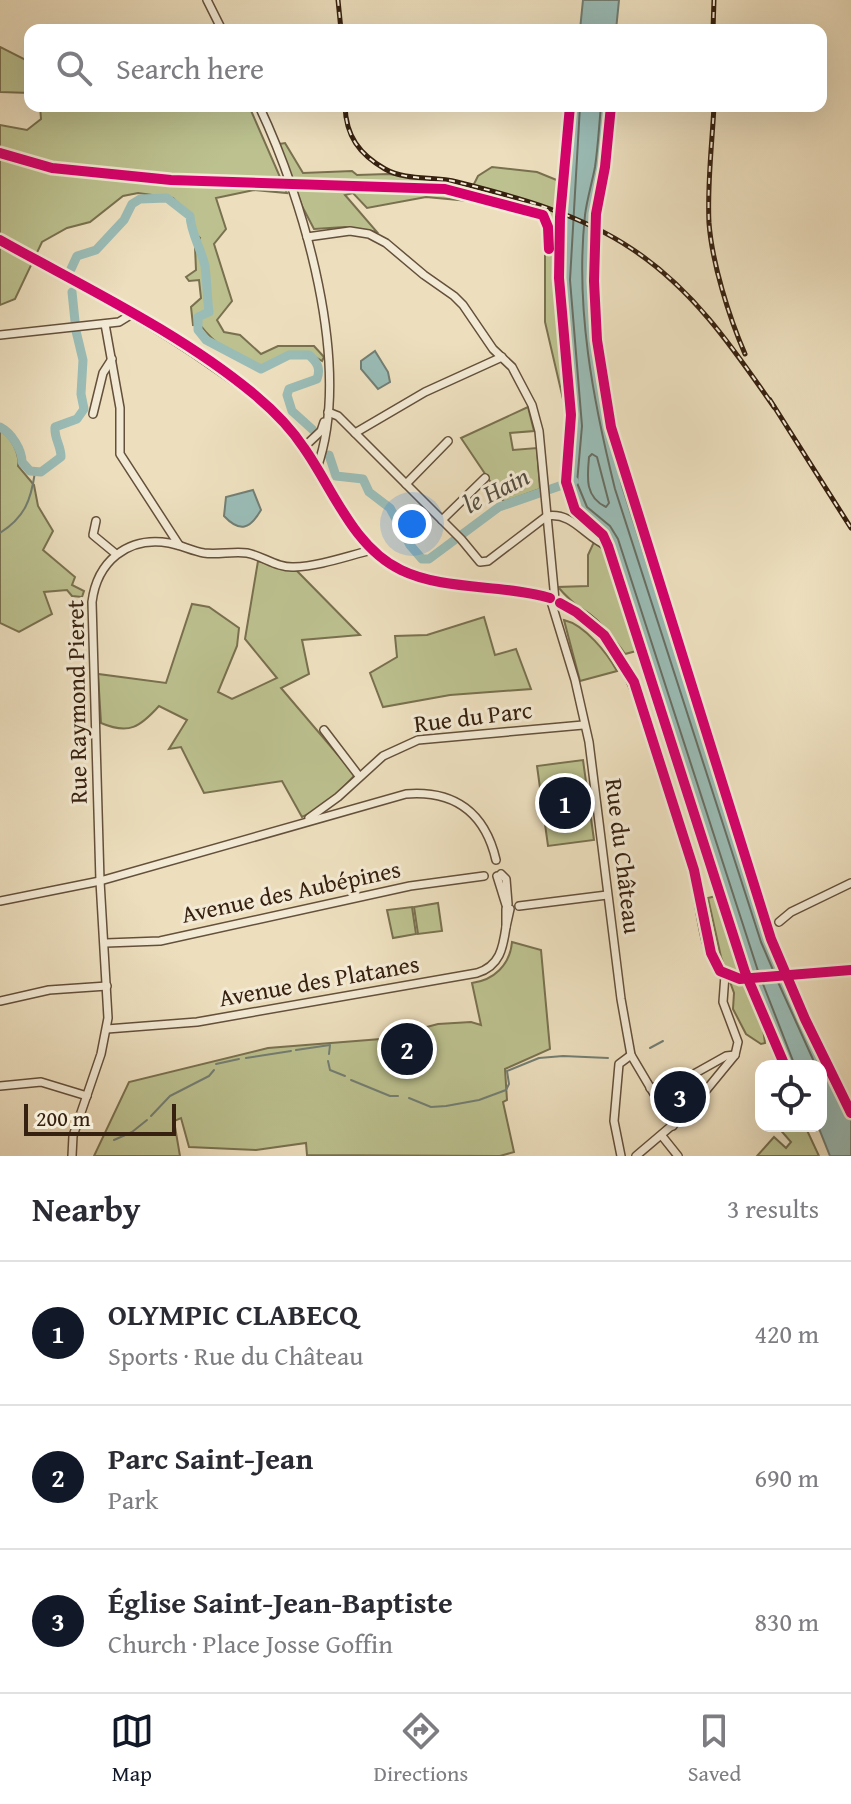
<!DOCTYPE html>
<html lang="en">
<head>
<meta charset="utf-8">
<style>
  body { margin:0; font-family:"Gentium Book Plus",serif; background:#f7f7f7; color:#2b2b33 }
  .controls { position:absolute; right:24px; bottom:24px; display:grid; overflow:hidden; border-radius:16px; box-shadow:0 8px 32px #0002 }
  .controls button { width:72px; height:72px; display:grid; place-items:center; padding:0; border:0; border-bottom:2px solid #e1e1e2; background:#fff; color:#2b2b33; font:40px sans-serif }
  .scale { position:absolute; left:24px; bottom:20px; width:152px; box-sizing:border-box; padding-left:8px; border:4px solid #36200f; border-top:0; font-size:22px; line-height:28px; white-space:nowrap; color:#36200f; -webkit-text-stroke:6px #f3ead5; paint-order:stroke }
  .you { position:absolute; left:412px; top:524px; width:28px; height:28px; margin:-20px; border:6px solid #fff; border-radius:50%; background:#1a73e8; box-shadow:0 0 0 12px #1a73e833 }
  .badge { display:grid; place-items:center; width:52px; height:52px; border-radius:50%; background:#111827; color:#fff; font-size:26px; font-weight:700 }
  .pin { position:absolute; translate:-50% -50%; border:4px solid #fff; box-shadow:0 2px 8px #0006 }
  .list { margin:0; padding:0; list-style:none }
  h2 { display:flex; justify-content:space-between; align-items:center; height:104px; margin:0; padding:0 32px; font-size:34px }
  h2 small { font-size:26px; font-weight:400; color:#7c7c81 }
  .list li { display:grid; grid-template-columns:52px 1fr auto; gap:24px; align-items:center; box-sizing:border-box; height:144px; padding:0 32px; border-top:2px solid #e1e1e2 }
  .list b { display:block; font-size:30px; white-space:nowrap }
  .list p { margin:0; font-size:26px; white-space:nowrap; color:#7c7c81 }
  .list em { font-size:26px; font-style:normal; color:#7c7c81 }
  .icon { flex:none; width:44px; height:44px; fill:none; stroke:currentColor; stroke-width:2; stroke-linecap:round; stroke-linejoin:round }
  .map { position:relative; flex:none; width:851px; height:1156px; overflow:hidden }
  .search { position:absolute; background:#fff; box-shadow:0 8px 32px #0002; left:24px; right:24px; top:24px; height:88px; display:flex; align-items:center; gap:20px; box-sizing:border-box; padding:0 28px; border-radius:16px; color:#7c7c81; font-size:30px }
  .sheet { height:536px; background:#fff }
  nav { display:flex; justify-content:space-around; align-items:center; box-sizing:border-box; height:112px; border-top:2px solid #e1e1e2; background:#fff; font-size:22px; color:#7c7c81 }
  nav a { display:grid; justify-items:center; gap:4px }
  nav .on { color:#111827 }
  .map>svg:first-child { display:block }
  .green { fill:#bcc18f; stroke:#79704f; stroke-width:2 }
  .water { fill:#9abcb6; stroke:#727e73; stroke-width:2 }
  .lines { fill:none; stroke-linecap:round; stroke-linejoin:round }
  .shore { stroke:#686e62; stroke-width:2 }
  .stream { stroke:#727e73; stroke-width:2 }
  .river { stroke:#9abcb6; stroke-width:9 }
  .minor-casing { stroke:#64503b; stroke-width:10 }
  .major-casing { stroke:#36200f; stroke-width:12 }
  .minor { stroke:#f3ead5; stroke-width:7 }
  .major { stroke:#eddfbe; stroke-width:9 }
  .rail-casing { stroke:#36200f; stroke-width:5 }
  .rail { stroke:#f3ead5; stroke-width:2; stroke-dasharray:6; stroke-linecap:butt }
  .cycleway-casing { stroke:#f3ead5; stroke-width:15 }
  .cycleway { stroke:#d6006c; stroke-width:10 }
  .labels { text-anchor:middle; stroke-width:6; stroke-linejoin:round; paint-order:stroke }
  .street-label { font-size:24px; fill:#36200f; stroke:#f3ead5 }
  .water-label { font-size:26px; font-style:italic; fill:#544f41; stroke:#f3ead5 }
</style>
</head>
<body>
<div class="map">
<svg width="851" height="1156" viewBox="0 0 851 1156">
  <rect width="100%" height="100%" fill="#eddfbe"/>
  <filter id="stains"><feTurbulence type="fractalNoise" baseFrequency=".0025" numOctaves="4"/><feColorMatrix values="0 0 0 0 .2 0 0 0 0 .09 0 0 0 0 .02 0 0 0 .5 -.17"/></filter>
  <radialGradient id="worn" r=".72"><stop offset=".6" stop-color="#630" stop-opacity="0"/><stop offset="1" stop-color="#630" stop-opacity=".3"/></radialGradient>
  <!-- green -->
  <g class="green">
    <path d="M 0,47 L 30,62 L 30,93 L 0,92 Z"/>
    <path d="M 40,106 L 249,106 L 287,193 L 254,190 L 216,198 L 226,229 L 214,244 L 232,301 L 217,320 L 224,332 L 240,335 L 261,354 L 278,346 L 314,346 L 324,357 L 322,361 C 298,346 287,355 265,368 C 241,360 217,347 201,326 L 193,325 L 191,307 L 201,298 L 199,280 L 189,281 L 186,277 L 196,270 L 195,247 L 200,238 L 195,233 L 193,219 L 173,198 L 138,193 L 123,196 L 90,222 L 67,228 L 42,242 L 15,299 L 0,305 L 0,125 L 27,130 L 41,119 Z"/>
    <path d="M 285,143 L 303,173 L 352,171 L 357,175 L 388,174 L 473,186 L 478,176 L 492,167 L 537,172 L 559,181 L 557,309 L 568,405 L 563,399 L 545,322 L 545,232 L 538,218 L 480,202 L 426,197 L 367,208 L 353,193 L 345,195 L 377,232 L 345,227 L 314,229 L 302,206 L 279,144 Z"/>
    <path d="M 528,407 L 534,431 L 510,433 L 513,450 L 537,448 L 540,489 L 504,502 L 461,438 Z"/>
    <path d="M 0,431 C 11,436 20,454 18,466 L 34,485 L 38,506 L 53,531 L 43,550 L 75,577 L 72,585 L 84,591 L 82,597 L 72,596 L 67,590 L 44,592 L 52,614 L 19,632 L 0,623 Z"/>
    <path d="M 594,542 L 609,554 L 640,650 L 625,654 C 607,626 579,612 558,587 L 588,586 L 588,555 Z"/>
    <path d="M 258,561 L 297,571 L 360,635 L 302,640 L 309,674 L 281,688 L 355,775 C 339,792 324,808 302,817 L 282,781 L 204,793 L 181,747 L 169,749 L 187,720 L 159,706 C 140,727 129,735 101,723 L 98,674 L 166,683 L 192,604 L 209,607 L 239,628 L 237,646 L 218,692 L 232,699 L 277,678 L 245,639 Z"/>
    <path d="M 484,617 L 495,655 L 516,649 L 531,689 L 450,695 L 383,707 L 370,673 L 397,657 L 395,636 L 427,635 Z"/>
    <path d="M 564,620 C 585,625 607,653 617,671 L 580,681 Z"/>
    <path d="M 583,760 L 594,840 L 548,846 L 537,766 Z"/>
    <path d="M 716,896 L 763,1028 L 765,1043 L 761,1044 L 746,1034 L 733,1009 L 734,993 L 721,957 L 708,898 Z"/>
    <path d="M 438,903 L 442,931 L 418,934 L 414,907 Z"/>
    <path d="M 412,907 L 416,934 L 393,938 L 387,910 Z"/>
    <path d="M 512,942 L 541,950 L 550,1049 L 505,1069 L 507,1100 L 503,1102 L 514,1152 L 500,1156 L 307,1155 L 306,1143 L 256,1150 L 189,1147 L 181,1118 L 174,1121 L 180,1156 L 94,1156 L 129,1082 L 268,1048 L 381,1039 L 438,1024 L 471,1022 L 481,1025 L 472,983 C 494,980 510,965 512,942 Z"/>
    <path d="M 777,1126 L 805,1126 L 819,1156 L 757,1156 L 774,1137 L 786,1148 L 791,1142 Z"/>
  </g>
  <!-- water -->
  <g class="water">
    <path d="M 583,0 L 619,0 L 616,30 L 580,30 Z"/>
    <path d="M 573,106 L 609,106 L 603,167 L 593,214 L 591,281 L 598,371 L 609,428 L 622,486 L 768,940 L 820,1057 L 851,1117 L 851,1156 L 830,1156 L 818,1126 L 821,1126 L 821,1066 L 788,1066 L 772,1032 L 740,946 L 611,541 C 601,526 582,518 574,501 C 563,477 574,448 574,423 C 573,376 564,330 562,283 C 560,224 567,164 573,106 Z"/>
    <path d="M 375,351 L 388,372 L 390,382 L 378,389 L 361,369 L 361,361 Z"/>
    <path d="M 253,490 L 261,510 C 250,529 240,533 224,516 L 226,497 Z"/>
  </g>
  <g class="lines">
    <!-- shore -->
    <g class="shore">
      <path d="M 580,106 L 570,280 L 582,426 L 577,483 L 587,507 L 610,526 L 618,539 L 758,971"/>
      <path d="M 601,106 C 599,126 598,147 595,167 C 592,183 587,199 585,215 C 575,307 593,400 615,489 L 761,942 L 773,970"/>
      <path d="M 592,454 L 597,457 L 609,503 L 606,507 C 585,497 587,478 589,457 Z"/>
      <path d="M 778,982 L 816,1066"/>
      <path d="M 763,984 L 795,1066"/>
    </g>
    <!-- stream -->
    <g class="stream">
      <path d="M 0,533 C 25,517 31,500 35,472"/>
      <path d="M 650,1048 L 663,1041"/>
      <path d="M 296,1050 L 330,1045 L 329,1054"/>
      <path d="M 246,1058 L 291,1051"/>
      <path d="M 328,1061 L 330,1070 L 345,1076"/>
      <path d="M 216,1064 L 239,1059"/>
      <path d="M 351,1080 L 390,1096 L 398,1096"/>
      <path d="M 409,1098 L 431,1107 L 446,1106 L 479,1100 L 506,1090 L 509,1084 L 507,1071 L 539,1058 L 563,1056 L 608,1058"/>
      <path d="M 151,1116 L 170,1096 L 209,1076 L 214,1070"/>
      <path d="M 114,1140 L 132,1132 L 147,1120"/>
    </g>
    <!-- river -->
    <g class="river">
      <path d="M 71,269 L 77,256 L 96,250 L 124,220 L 132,204 L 140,199 L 167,198 L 190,216 C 191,234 201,248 205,266 C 207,281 207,297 209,312 L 198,317 L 198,330 L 206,340 L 261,369 L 289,355 L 309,355 C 317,362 321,368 317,379 L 289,389 L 287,395 L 292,411 L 313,430"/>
      <path d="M 0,427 C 12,433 22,450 22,462 L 30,471 L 41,472 L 61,457 C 61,445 54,439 55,427 L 77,419 L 84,409 L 81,394 L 83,360 L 76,331 L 72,292"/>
      <path d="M 329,455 L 336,476 L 363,479 L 369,492 L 390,508 L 410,545 L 422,559 L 429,559 L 499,507 L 574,481"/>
    </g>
    <defs>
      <g id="minor">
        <path d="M 207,0 L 222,30"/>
        <path d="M 259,106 C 304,201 353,366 317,468"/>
        <path d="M 307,237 L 350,231 L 369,234 L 386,243 L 424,275 L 454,296 L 463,305 L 493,349 L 512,367 L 532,405 L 539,431 L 555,600"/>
        <path d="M 105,324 L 120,408 L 120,454 L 179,545"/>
        <path d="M 0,335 L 119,322 L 132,314"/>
        <path d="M 328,412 L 338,416 L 461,539 L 480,562 L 488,561 L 547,516 C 574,512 585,538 608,546"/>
        <path d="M 93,414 L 103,373 L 112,359"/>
        <path d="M 571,416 C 569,444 559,483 575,509 C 584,523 602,529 608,546"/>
        <path d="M 355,433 L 425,392 L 502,357"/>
        <path d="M 304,447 L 321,431 L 324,422"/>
        <path d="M 406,484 L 448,441"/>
        <path d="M 442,520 L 485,478"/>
        <path d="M 96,521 L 93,535 L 116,554"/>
        <path d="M 550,598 L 575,680 L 589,742 L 621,999 L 631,1055 L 673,1126"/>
        <path d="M 324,730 L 359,776"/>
        <path d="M 309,818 L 338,797 L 383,756 L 418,740 L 583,725"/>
        <path d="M 501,874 L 506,879 L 508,904"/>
        <path d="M 497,876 L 506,905"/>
        <path d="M 0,901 L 100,881 L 406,794 C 455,790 485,813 496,860"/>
        <path d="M 519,906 L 607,895"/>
        <path d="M 506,909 L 506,927 L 510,909"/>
        <path d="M 779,922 L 791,912 L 851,883"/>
        <path d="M 106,943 L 160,941 L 410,886 L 484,876"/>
        <path d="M 0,1001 L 49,990 L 107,986"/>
        <path d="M 107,1029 L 197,1022 L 477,973 C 500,966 503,948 506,927"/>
        <path d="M 692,1076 L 699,1098"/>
        <path d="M 0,1086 L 41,1082 L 87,1096"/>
        <path d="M 650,1088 L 676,1084 L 726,1056 L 735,1055"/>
        <path d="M 662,1136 L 678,1156"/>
        <path d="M 72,1156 L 73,1136 L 101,1054 L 108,1018 L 100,881 L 92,602 C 97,562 127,536 169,543 C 181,545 192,551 204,553 C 218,555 233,551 247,553 C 263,556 277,568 294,567 C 320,566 347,556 372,550"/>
        <path d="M 621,1156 L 614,1121 L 619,1064 L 631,1055"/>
        <path d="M 636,1156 L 689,1111 L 735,1055 L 738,1042 L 723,1002 L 725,975"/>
      </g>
      <path id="major" d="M 0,240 C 72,280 146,318 213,365 C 240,384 267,402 288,426 C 322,465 345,536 387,562 C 454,605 547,566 605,636 C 638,677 649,731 665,780 C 675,810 687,841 694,872 C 701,900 703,948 720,971 L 740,979 L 851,970"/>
    </defs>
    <!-- minor casing -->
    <use href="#minor" class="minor-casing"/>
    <!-- major casing -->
    <use href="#major" class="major-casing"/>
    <!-- minor -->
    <use href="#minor" class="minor"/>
    <!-- major -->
    <use href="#major" class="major"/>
    <defs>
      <g id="rail">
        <path d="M 338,0 L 341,30"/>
        <path d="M 713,30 L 714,0"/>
        <path d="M 345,106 C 346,136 359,154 385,169 C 406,181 434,176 457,182 C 517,197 580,214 632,249 C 693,289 733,348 774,407"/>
        <path d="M 714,106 C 712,145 707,185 709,223 C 712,263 729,317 745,354"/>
        <path d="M 770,400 L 851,528"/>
      </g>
    </defs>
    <!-- rail casing -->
    <use href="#rail" class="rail-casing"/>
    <!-- rail -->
    <use href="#rail" class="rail"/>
    <defs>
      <g id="cycleway">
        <path d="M 570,106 L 560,217 L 559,278 L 571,415 L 566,482 L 575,510 L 603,535 L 608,546 L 745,972 L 785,1066"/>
        <path d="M 611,106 L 605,167 L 596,214 L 594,281 L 597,340 L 611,427 L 771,939 L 805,1019 L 851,1113"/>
        <path d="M 0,153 L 52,168 L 171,180 L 445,189 L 543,215 L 548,227 L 549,249"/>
        <path d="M 0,240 C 84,287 181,333 255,395 C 273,410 291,428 304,448 C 333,489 353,547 401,570 C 444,591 503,584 550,598"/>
        <path d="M 560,603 L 576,612 L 604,635 L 634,682 L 694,870 L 711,953 L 720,971 L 740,979 L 851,970"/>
      </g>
    </defs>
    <!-- cycleway casing -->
    <use href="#cycleway" class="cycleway-casing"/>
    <!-- cycleway -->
    <use href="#cycleway" class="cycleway"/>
  </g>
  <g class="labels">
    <!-- street labels -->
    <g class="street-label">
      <text transform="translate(77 702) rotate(-91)" y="8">Rue Raymond Pieret</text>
      <text transform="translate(473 717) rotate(-7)" y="8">Rue du Parc</text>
      <text transform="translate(623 856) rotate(83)" y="8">Rue du Château</text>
      <text transform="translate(291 892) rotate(-12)" y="8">Avenue des Aubépines</text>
      <text transform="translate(319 981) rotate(-10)" y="8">Avenue des Platanes</text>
    </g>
    <!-- water labels -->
    <g class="water-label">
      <text transform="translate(496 490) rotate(-27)" y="9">le Hain</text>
    </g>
  </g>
  <rect width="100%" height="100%" filter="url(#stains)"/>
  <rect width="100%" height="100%" fill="url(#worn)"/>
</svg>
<div class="controls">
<button><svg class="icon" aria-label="locate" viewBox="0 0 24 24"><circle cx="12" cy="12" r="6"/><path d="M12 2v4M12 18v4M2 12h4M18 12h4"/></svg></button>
</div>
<div class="scale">200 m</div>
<div class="you"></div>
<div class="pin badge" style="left:565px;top:803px">1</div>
<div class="pin badge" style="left:407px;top:1049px">2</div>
<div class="pin badge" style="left:680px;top:1097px">3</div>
<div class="search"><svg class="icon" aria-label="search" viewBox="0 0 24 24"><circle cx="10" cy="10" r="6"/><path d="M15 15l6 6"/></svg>Search here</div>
</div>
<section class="sheet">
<h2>Nearby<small>3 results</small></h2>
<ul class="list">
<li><span class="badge">1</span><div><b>OLYMPIC CLABECQ</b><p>Sports · Rue du Château</p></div><em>420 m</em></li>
<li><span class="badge">2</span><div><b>Parc Saint-Jean</b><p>Park</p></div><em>690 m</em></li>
<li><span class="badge">3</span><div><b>Église Saint-Jean-Baptiste</b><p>Church · Place Josse Goffin</p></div><em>830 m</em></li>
</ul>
</section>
<nav>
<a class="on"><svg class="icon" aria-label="map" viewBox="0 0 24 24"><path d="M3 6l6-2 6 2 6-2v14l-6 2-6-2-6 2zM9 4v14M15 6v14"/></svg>Map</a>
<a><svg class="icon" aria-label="directions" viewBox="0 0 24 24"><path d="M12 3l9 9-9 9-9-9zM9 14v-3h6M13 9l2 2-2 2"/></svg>Directions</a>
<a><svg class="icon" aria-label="saved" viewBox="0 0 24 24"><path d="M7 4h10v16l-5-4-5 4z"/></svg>Saved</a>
</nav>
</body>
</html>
